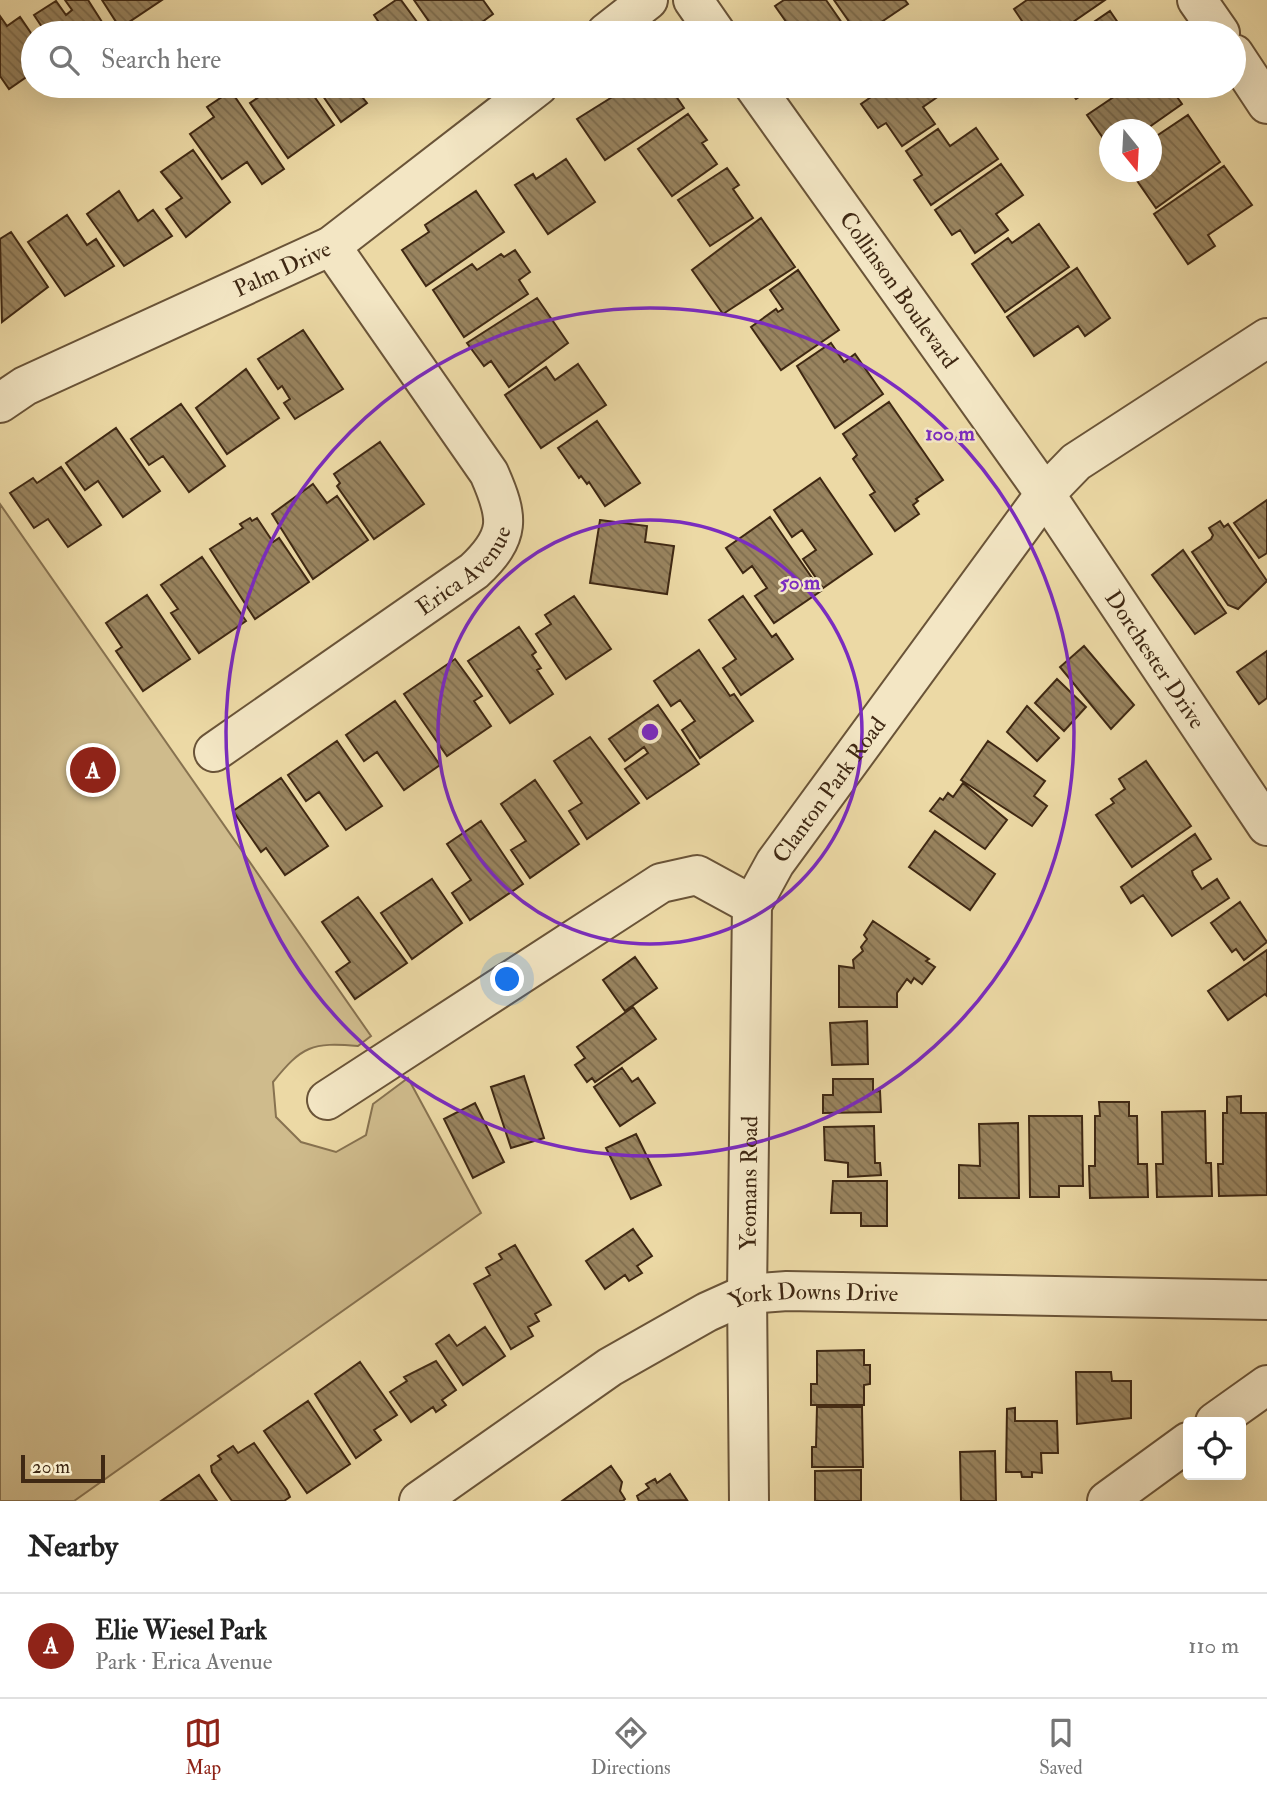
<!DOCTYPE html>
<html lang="en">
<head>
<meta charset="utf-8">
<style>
  body { margin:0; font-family:"IM FELL Double Pica",serif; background:#f2f2f2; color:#222 }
  .controls { position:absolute; right:21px; bottom:21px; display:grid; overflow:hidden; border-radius:7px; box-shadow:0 7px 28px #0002 }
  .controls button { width:63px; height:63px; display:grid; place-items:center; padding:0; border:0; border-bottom:2px solid #e0e0e0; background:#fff; color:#222; font:35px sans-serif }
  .compass { position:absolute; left:1099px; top:119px; width:63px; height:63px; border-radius:50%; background:#fff; box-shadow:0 7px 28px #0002; rotate:162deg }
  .scale { position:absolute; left:21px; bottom:18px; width:84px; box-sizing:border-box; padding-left:7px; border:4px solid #3f2813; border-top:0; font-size:19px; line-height:24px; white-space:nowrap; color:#3f2813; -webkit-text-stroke:5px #f3e6c4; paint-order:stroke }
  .you { position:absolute; left:508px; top:980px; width:24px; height:24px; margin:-18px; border:5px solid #fff; border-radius:50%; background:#1a73e8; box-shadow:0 0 0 10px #1a73e833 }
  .badge { display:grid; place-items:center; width:46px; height:46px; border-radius:50%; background:#8f2418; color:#fff; font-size:23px; font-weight:700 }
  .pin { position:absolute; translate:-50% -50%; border:4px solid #fff; box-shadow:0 2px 7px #0006 }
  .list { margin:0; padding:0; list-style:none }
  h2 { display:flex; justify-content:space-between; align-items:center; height:91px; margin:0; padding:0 28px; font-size:30px }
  h2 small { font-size:23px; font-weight:400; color:#767676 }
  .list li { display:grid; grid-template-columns:46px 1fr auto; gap:21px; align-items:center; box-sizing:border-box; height:105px; padding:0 28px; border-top:2px solid #e0e0e0 }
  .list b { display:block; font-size:26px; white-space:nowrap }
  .list p { margin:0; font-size:23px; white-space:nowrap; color:#767676 }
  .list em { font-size:23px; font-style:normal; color:#767676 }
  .icon { flex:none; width:38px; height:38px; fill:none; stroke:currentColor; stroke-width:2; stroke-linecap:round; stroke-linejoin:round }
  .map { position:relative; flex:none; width:1267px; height:1501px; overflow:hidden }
  .search { position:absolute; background:#fff; box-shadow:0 7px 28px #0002; left:21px; right:21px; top:21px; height:77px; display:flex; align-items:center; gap:18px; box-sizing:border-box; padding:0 24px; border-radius:38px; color:#767676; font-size:26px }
  .sheet { height:196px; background:#fff }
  nav { display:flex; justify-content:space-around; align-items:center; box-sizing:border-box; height:98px; border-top:2px solid #e0e0e0; background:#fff; font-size:19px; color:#767676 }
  nav a { display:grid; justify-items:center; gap:4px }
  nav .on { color:#8f2418 }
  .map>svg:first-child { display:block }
</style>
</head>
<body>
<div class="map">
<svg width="1267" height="1501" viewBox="0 0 1267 1501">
  <defs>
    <pattern id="building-back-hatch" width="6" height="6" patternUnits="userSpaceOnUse" patternTransform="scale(1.75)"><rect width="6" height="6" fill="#99845f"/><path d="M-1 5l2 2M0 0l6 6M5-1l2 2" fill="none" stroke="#7e6c4d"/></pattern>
  </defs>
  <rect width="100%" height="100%" fill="#ecd9a5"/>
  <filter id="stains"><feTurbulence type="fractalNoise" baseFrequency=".00286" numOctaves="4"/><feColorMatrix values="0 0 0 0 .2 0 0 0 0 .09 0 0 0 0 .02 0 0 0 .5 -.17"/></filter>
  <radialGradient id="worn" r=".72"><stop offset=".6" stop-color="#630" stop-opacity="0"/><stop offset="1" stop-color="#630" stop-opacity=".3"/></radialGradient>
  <path fill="#cfbb8c" stroke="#877250" stroke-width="2" d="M0,504l371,532 -13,10c-46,-4 -56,0 -85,36l3,35 25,25 35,10 30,-17 7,-31 35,-26 73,135 -407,288h-74z"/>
  <path fill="url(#building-back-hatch)" stroke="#3f2813" stroke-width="2" d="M65,0h23l21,33h-63l-12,-18 22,-14 10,14 6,-5z
    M102,0h60l-42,28z
    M396,0h5l24,33h-58l13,-9 -6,-9z
    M414,0h69l10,14 -26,19h-30z
    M784,0h42l23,33h-55l-19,-27z
    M834,0h71l3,4 -43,29h-8z
    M1027,0h78l-48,33h-27l-16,-24z
    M1110,11l15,22h-41l-2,-3z
    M0,16l7,10 13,-9 13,19v48l-5,-8 -19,13 -9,-13z
    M275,86l6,8 12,-8h14l27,39 -46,33 -38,-55z
    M316,86h65l-18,12 4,5 -26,19z
    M630,86h39l15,22 -79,52 -28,-41z
    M887,86h60l2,3 -26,18 12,17 -33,22 -16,-23 -8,5 -17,-24z
    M1066,86h30l-20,13z
    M1121,86h41l3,5 5,-4 12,17 -37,26h-35v18l-23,-33 37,-25z
    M231,91l53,78 -22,15 -15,-22 -25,17 -32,-45 24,-17 -7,-10z
    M688,114l19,26 -5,3 15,21 -45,32 -34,-47z
    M1188,115l32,47 -64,46 -25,-36h21v-26l3,-2 -3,-5z
    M976,128l22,31 -67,46 -17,-25 8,-5 -16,-24 32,-22 12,17z
    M193,150l37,52 -44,35 -20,-28 16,-11 -21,-26z
    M566,159l29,43 -47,32 -33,-49 18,-11 3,5z
    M1001,164l22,31 -27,19 12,16 -33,23 -15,-23 -8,5 -17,-25z
    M1224,166l28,39 -44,30 7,11 -27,18 -34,-50z
    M727,168l12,17 -6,4 20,29 -43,28 -32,-46z
    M119,191l19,30 15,-11 19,26 -48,30 -37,-52z
    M476,191l28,41 -78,54 -24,-36 27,-18 -4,-7z
    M67,215l20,30 9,-6 18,27 -49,30 -37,-54z
    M761,218l34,49 -72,47 -31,-44z
    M1039,224l30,43 -64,45 -33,-48 36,-26 4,5z
    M11,232l37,55 -46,35 -2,-83z
    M515,250l15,22 -11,8 9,14 -64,43 -31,-47 39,-26 5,6 24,-16 3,3z
    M1077,268l33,50 -25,18 -7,-10 -44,30 -27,-39z
    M798,270l41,60 -58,40 -30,-43 25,-18 2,3 5,-3 -13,-19z
    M537,298l31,45 -59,44 -18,-26 -7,5 -17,-23z
    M303,330l40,59 -48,30 -11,-16 6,-4 -8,-13 -4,3 -20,-30z
    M831,343l13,19 11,-8 28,40 -48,34 -38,-62z
    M578,364l28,41 -65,43 -36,-53 41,-28 9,13z
    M246,369l33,49 -52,36 -31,-46z
    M889,402l54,78 -27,19 2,2 -5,4 6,9 -24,17 -25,-36 5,-3 -22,-33 4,-4 -14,-21z
    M181,404l44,62 -36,26 -26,-36 -14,9 -18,-26z
    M597,421l43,62 -35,23 -16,-24 -2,2 -6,-8 -2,2 -21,-30z
    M116,428l44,63 -37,26 -25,-36 -13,9 -19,-27z
    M380,442l44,62 -50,35 -37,-53 3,-3 -6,-9z
    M61,467l40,58 -33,22 -20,-28 -14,9 -24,-35 23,-15 4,5z
    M820,478l52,76 -49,34 -20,-29 13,-9 -14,-20 -10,7 -18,-27z
    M313,484l14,19 10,-7 31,44 -55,39 -41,-65z
    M1267,500v53l-8,5 -25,-35z
    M770,517l51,74 -47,32 -19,-27 12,-8 -15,-22 -9,7 -17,-25z
    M250,518l2,3 5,-3 16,24 6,-4 30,44 -54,37 -45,-70 33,-21 -3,-4z
    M600,520l47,6 -2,16 29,4 -7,48 -77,-11z
    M1220,521l4,6 4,-3 39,57 -29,28 -10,-4 -36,-53 19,-13 2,-4 -4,-7z
    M1183,550l43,63 -31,21 -43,-59z
    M202,557l44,64 -47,32 -28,-40 7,-4 -17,-24z
    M147,595l43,64 -47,32 -27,-40 6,-4 -16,-24z
    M574,596l37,53 -45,30 -30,-45 15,-10 -6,-9z
    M743,596l29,41 4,-3 17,25 -52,36 -18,-27 13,-9 -27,-39z
    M519,627l17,25 -4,3 9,13 -4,2 16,24 -43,29 -42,-62z
    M1084,646l50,59 -23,24 -51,-62z
    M699,650l31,46 4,-2 19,27 -53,37 -18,-28 13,-9 -15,-21 -9,6 -17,-25z
    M1267,651v47l-8,6 -22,-32z
    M455,659l27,37 -8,5 17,25 -44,30 -43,-62z
    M1057,679l29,28 -22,24 -29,-28z
    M395,701l45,64 -36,25 -27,-38 -13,9 -18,-26z
    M658,705l41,59 -52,35 -22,-30 23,-16 -4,-6 -19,14 -16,-22z
    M1027,706l32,32 -22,23 -30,-29z
    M590,737l49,66 -52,36 -18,-28 13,-8 -28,-42z
    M337,741l45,65 -36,24 -27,-38 -13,9 -18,-26z
    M988,741l57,40 -11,15 13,10 -15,20 -71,-46z
    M1146,761l45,65 -59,41 -36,-52 18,-12 -3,-4 14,-10 -6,-10z
    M281,778l47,68 -43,29 -19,-27 -5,4 -28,-41z
    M535,780l44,64 -49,34 -19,-28 15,-9 -25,-37z
    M963,783l44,37 -22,29 -55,-38 10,-13 3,2 5,-7 5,4z
    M481,821l42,63 -53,36 -18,-27 19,-13 -24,-36z
    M935,831l60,43 -25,36 -61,-43z
    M1195,834l16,25 -19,12 1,4 9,14 15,-10 12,19 -57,38 -29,-41 -12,8 -10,-16z
    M432,879l30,44 -50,36 -31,-46z
    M358,897l49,66 -52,36 -19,-27 14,-10 -28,-40z
    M1240,902l27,40 -23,18 -8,-11 -4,3 -21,-29z
    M873,921l56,38 -3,2 9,6 -13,17 -8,-6 -3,5 -4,-4 -10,14v14h-58v-41l15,2 -1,-8 10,-9 -2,-4 6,-8 -3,-4z
    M1267,950v46l-2,-2 -37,26 -20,-29z
    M635,957l22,31 -32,23 -22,-31z
    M633,1007l23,32 -61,43 -3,-4 -5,4 -12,-17 10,-7 -8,-11z
    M867,1021l1,43 -36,1 -2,-42z
    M622,1068l10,14 6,-4 17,25 -35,23 -26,-39z
    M524,1076l20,62 -33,10 -20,-61z
    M833,1079h40v13l7,-1 1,21 -58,1v-18h10z
    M1241,1096v17h25l1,82 -48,1 -1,-32h5v-51h4v-16z
    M1099,1102h30v14h8l1,48h9l1,33 -58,1 -1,-32h6v-50h5z
    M475,1103l29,59 -31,16 -29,-59z
    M1205,1111l1,52h5l1,33 -55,1 -1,-33h7l-1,-52z
    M1029,1116h53l1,70h-24v11h-29z
    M1018,1123l1,75h-60v-33l21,1 -1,-42z
    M874,1126l1,37h5l1,12 -33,2v-14l-23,-3 -1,-33z
    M636,1134l25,51 -30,14 -25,-51z
    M833,1181h54v45h-26v-13h-30z
    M633,1229l19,27 -15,10 5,7 -13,8 -4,-6 -20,14 -19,-28z
    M515,1245l36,60 -16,9 4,7 -11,6 5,9 -22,13 -37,-65 16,-9 -4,-7 16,-9 -3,-5z
    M485,1327l20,29 -42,29 -27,-41 13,-9 8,11z
    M864,1350v15h6v19l-6,1v20h-53v-21h6v-33z
    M436,1361l20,29 -14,10 4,5 -10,7 -3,-5 -22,15 -21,-30 17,-11 -3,-4z
    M360,1362l37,53 -23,15 7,10 -25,18 -41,-64z
    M1076,1372h35l1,9h19v37l-54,6z
    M308,1401l42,63 -43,29 -43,-62z
    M817,1407h45l1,60h-51v-20h4z
    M1015,1408v13h42l1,32h-17l1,20 -10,-1v5h-10l-1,-5h-15l1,-63z
    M254,1443l33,47 3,7 -6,4h-52l-20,-29 -1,-6 10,-7 -3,-3 15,-10 5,7z
    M995,1451l1,50h-35l-1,-49z
    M611,1466l11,16 -2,9 5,8 -2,2h-61z
    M861,1470v31h-46v-30z
    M670,1474l17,26 -48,1 -2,-5 12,-8 -3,-4 9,-5 2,4z
    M199,1475l18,26h-56z"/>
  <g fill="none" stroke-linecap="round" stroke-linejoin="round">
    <defs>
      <g id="minor">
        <path d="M693,0l23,33"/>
        <path d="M1197,0l23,33"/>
        <path d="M606,33l42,-33"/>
        <path d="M1234,54l33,50"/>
        <path id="s1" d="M754,86l291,408 222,332"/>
        <path id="s2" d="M0,403l25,-17 306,-140 207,-160"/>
        <path id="s3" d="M214,752l260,-181c37,-35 35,-53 15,-98l-158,-227"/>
        <path d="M327,1100l334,-217 36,-8 55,30"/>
        <path d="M1215,1422l52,-37"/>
        <path id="s4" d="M419,1501l191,-134 97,-55 40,-18 40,-3 480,9"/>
        <path id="s5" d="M749,1501l-2,-207 5,-389 23,-42 270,-369 31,-32 191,-124"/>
        <path d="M1107,1501l81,-59"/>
      </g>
    </defs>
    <use href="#minor" stroke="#6a5438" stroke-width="42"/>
    <use href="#minor" stroke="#f3e6c4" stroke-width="38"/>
  </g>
  <g fill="none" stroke="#7b2cbf" stroke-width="3.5">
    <circle cx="650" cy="732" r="212"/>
    <circle cx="650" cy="732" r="424"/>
  </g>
  <g text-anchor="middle" stroke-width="5" stroke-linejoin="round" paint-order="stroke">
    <g font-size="23" fill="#3f2813" stroke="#f3e6c4">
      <text dy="8" stroke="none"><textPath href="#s2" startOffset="313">Palm Drive</textPath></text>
      <text dy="8" stroke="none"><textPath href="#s1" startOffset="250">Collinson Boulevard</textPath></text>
      <text dy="8" stroke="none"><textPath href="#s3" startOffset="310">Erica Avenue</textPath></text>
      <text dy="8" stroke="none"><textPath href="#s1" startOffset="700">Dorchester Drive</textPath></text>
      <text dy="8" stroke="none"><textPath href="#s5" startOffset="735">Clanton Park Road</textPath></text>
      <text dy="8" stroke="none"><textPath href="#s5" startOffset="318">Yeomans Road</textPath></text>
      <text dy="8" stroke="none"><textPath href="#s4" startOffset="455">York Downs Drive</textPath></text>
    </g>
  </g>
  <circle cx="650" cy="732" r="10" fill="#7b2cbf" stroke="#f3e6c4" stroke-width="3.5"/>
  <g font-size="21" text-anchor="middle" font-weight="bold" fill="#7b2cbf" stroke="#f3e6c4" stroke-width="5" stroke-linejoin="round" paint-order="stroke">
    <text x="950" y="440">100 m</text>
    <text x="800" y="589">50 m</text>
  </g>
  <rect width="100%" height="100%" filter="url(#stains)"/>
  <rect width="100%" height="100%" fill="url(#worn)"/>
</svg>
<div class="controls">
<button><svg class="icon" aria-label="locate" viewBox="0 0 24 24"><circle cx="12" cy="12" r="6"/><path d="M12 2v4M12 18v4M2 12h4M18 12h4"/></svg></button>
</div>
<svg class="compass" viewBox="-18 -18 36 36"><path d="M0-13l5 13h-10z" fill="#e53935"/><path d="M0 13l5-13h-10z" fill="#767676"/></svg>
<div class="scale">20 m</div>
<div class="you"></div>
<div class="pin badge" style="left:93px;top:770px">A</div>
<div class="search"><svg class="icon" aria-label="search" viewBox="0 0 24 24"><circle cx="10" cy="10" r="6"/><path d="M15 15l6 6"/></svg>Search here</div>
</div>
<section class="sheet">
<h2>Nearby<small></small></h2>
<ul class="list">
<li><span class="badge">A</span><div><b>Elie Wiesel Park</b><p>Park · Erica Avenue</p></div><em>110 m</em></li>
</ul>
</section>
<nav>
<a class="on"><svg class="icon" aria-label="map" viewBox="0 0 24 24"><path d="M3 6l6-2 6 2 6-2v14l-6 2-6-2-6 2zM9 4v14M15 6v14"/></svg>Map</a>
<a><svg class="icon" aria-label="directions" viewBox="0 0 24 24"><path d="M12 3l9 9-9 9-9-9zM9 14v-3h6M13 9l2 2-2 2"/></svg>Directions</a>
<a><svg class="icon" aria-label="saved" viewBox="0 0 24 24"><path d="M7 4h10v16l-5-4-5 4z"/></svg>Saved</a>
</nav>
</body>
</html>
